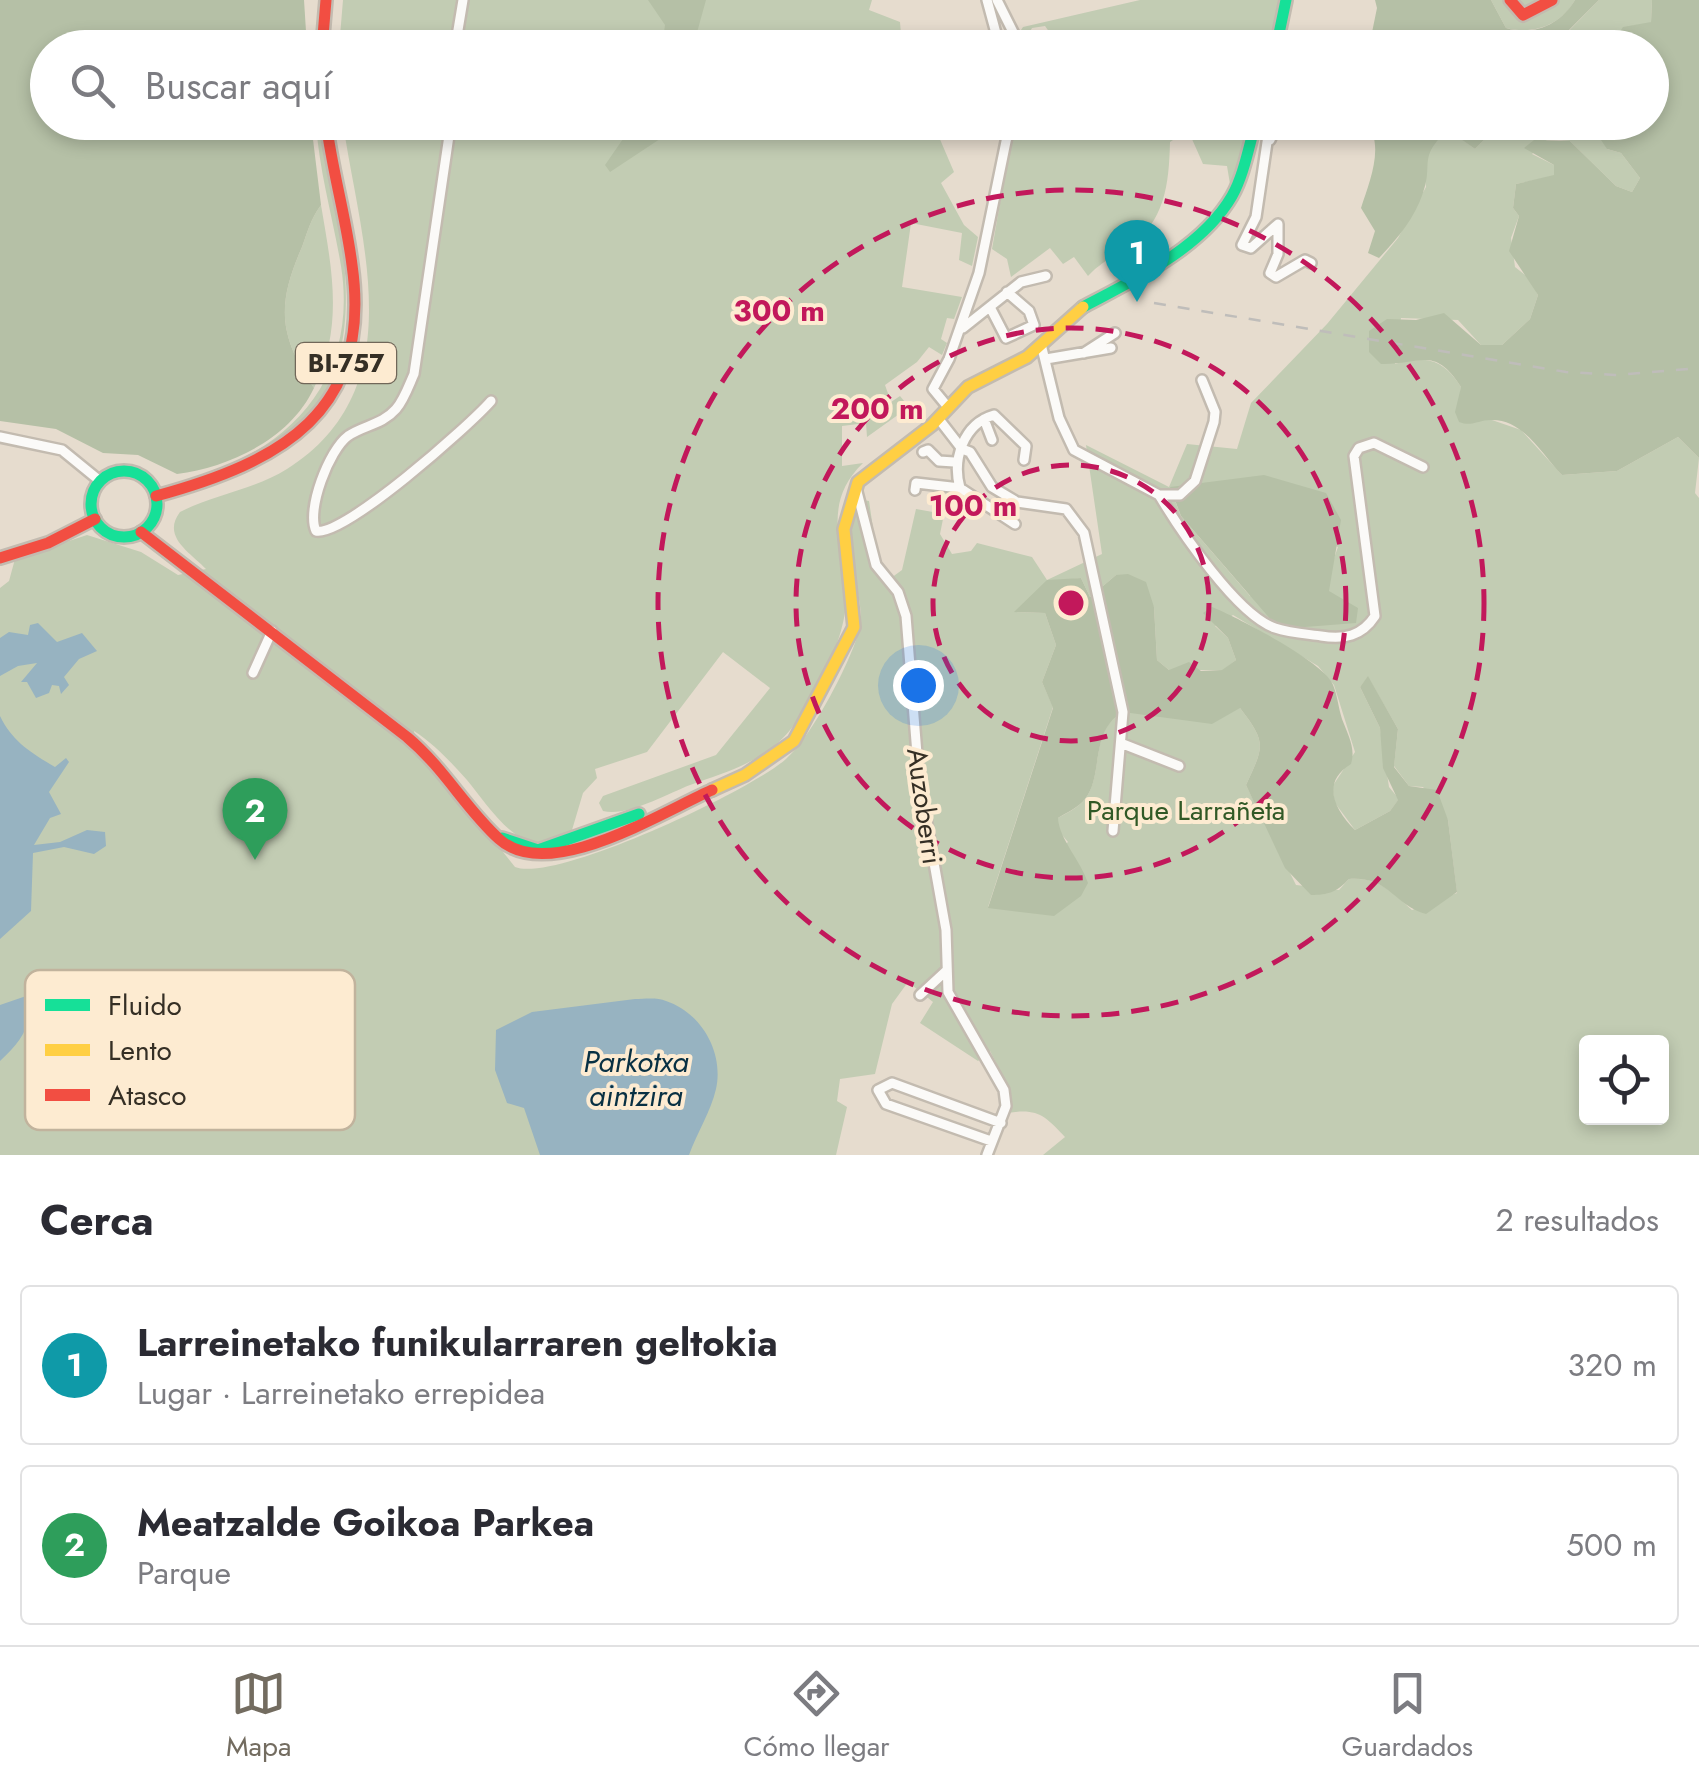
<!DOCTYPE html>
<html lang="es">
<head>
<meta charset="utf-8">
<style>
  body { margin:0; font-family:Jost,sans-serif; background:#f2f2f3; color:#2b2b33 }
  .controls { position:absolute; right:30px; bottom:30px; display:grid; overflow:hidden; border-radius:10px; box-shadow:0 5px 15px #0003 }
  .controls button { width:90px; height:90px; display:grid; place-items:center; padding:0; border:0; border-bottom:2px solid #e1e1e2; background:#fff; color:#2b2b33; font:50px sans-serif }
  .you { position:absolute; left:918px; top:685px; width:35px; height:35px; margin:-25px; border:8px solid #fff; border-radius:50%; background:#1a73e8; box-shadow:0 0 0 15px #1a73e833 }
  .badge { display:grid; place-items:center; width:65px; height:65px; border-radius:50%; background:#736c60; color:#fff; font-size:32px; font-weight:700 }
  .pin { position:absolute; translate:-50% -82px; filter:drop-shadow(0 2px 5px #0008) }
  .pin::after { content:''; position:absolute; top:52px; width:35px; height:30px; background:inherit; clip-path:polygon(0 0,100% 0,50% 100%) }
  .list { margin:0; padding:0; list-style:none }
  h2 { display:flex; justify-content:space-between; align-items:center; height:130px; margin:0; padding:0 40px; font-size:42px }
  h2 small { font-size:32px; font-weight:400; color:#7c7c81 }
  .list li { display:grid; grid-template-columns:65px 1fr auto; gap:30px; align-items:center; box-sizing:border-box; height:160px; margin:0 20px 20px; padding:0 20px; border:2px solid #e1e1e2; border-radius:10px }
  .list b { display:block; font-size:38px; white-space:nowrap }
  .list p { margin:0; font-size:32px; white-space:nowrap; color:#7c7c81 }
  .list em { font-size:32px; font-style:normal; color:#7c7c81 }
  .icon { flex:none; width:55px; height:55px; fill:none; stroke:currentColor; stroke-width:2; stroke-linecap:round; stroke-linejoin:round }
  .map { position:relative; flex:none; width:1699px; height:1155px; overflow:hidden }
  .search { position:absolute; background:#fff; box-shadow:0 5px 15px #0003; left:30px; right:30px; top:30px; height:110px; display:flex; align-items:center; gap:25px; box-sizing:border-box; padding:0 35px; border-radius:55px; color:#7c7c81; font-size:38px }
  .sheet { height:490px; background:#fff }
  nav { display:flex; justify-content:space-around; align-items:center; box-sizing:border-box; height:140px; border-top:2px solid #e1e1e2; background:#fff; font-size:28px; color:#7c7c81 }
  nav a { display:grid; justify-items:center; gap:5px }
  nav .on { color:#736c60 }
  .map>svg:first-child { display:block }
</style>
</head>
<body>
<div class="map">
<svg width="1699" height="1155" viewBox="0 0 1699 1155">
  <rect width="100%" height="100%" fill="#e6dcce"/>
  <path fill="#c2ccb3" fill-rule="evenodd" d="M343,0h529l-3,10 31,12 2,25 -563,1z
    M1140,0h143l-11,47h-245l9,-13 6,-1 8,13 5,-6 -10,-14 -13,2 -8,15 -5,-10 4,-6z
    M1491,0h84c-14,25 -41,35 -69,28z
    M1599,0h53l-1,22 -41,25 -58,1z
    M316,123h5c18,112 66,254 -53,329 -16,11 -38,16 -56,23l-1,-4c92,-31 146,-105 130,-205 -8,-48 -22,-95 -25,-143z
    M343,123h590l21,49 -13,11 23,42 14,12 -6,29 -13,-6 3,-27 -51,-10 -9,64 60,10 -8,22 -7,-1 -6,21 6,4 -5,12 -13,-8 -12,15 -32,23 6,17 9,-6 9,11 -42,30 -1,-14 -24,3v40l21,-3c-41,40 -21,79 -17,129 4,42 -39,130 -73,155 -24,19 -55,28 -83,38 -23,9 -63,32 -87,26l-4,-8 4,-7 113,-41 54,-67 -47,-36 -76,100 -52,17 2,9 -14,15 -11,37c-45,41 -80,-20 -105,-50 -16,-18 -33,-36 -53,-49l3,22 32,31 66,83c41,16 236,-77 271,-108 26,-23 62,-92 72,-125 8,-26 -4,-50 -8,-75 -3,-21 1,-40 6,-60l13,2 8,54 14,23 11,-8 14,-61 28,5 -4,20 12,20 19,-3 6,-8 55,14 15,23 55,-26 -16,-109 83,42 18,-43 50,5 14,-46 76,-79 71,-86 28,-51 -2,-20 7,-21 17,-17 27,20 12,-12 1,-14h112l5,7 2,19 14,4 19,25 -8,14 -16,-6 -46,-45 -22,-2 -16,15 22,11v11l-38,8 -3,24 6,8 -8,22 4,29 14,11 9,17 -8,24 -28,26h-21l-23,-25 -57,-2 -6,46c31,-10 49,-4 66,23l-1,10 32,23 29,10 41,45 55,-4 61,-34 21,21 -4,35 4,5v657h-656l22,-18c-20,-21 -27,-29 -57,-24l-1,-29 -17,-33 -12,10 -58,-38 13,-21 -25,-20 -16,22 -17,70 -35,5 -3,22 10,6 -11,48h-836v-567l9,-7 6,-22 72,-24 54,17 37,23 28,-6c-15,-16 -45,-32 -26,-57 35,-18 73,-22 107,-43 127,-80 73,-228 56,-346zM1170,488l168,59 -9,25v20l10,7 -89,-3 -69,-80zM1116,575l38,32 3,53 12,10h54l13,-10 -8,-22 -13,-12 18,-11 85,51 16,19 21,67 -23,35 3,16 20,27 35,-19 9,-12 -10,-12 -9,-59 -20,-41 8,-10 30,52 -4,37 15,20 14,1 25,33 9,73 -45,17c-21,-19 -34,-33 -63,-31l-10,11 -43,-5 -50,-100c18,-39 21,-42 -6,-77l-117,4c-34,18 -19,63 -38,87 -6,8 -18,14 -27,19v12l10,12 -80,65 65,-200 -11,-25 14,-37 -11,-32 -29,-1 49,-32 16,-2 9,19zM1586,1042h76v76h-76z
    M1014,123h238l-22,61 -3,-18 -24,-2 -15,-34 -18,12c-1,42 -5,81 -43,106 -15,10 -26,14 -39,28l-14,-19 -11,7 -13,-16 -39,29 -4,-18 -15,-10z
    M321,205c11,65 23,121 -7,183 -36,-53 -37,-84 -12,-141 6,-16 8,-27 19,-42z"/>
  <path fill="#b5c0a6" d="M0,0h304l3,47 -259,1v74l263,1 10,82c-11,15 -13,26 -19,42 -25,57 -24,88 12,141 -24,51 -84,79 -137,86l-39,-19 -35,-2 -47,-24 -56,-8z
    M648,0h58l-13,47h-31l3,-22z
    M1375,0h116l15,28c28,8 54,-3 69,-28h24l-47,47h-183l8,-39z
    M1652,0h47v458l-21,-21 -61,34 -55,4c-20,-20 -38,-56 -71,-55 -13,0 -19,7 -32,2l-4,-10 6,-25c-27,-42 -40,-22 -80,-23l-12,-12v-21l18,-12 29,1 28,-7 37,32h21l28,-26 8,-24 -29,-44 10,-35 -6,-8 3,-24 38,-9v-10l-30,-17 10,-8 36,1 46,45 16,6 8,-14 -19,-25 -14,-4 -6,-9 4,-10 -5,-7 52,-1v-74l-42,-1 13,-20 28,-5z
    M643,122l30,1 -7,12 -56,37 -5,-7 20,-29z
    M1367,123h121l-1,14 -12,12 -27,-19c-31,28 -14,33 -25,63 -9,26 -25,45 -44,65l-11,-5 7,-22 -14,-23c8,-25 24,-62 6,-85z
    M1264,475l62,18 15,27 -12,71 29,17 -2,15 -77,6 -98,-113 -11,-29z
    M1128,574l18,8 8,25 3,53 12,10 20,-8 12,9 21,-1 14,-10 -8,-22 -25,-25 9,-6c27,11 105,52 119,74 6,10 7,26 11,38 6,16 14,29 9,45 -30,18 -17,45 4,66l35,-19 8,-11 -15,-32 -3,-40 -20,-41 8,-11 30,53 -4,38 15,19 28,4 11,30 9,72 -31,22c-33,-9 -36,-38 -77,-35 -12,13 -21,16 -38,16l-26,-27 -39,-83c18,-39 21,-42 -6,-77l-28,16 -89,-12c-34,19 -19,64 -38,87 -6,8 -19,14 -27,19 1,21 23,43 30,65l-7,13 -27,20 -66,-8 65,-200 -11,-26 14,-37 -11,-32 -31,-1 33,-32 34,-2 9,19 26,-22z"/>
  <path fill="#97b3c1" d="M38,623l19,19 25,-9 15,18 -18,8 -15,18 5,8 -8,9 -2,-8 -7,-1 -3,8 -13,5 -9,-16h-6l16,-19 -19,3 -18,10v-38l9,-6 19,3 2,-10z
    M0,716c12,25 31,37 55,51l11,-9 3,4 -20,30 12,22 -11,4 -16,27 26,-3 27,-12 18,2 1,14 -12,8 -30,-7 -31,6 -2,58 -31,28z
    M32,994c0,31 -10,47 -32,67v-56z
    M635,999c9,0 22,-2 31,2 36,12 58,52 50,88 -5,22 -19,44 -27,66h-149l-16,-47 -17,-5 -12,-33 1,-40 36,-18z"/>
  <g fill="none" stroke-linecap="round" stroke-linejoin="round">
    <defs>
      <path id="street" d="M987,0l13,48
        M997,0l24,48
        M455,48l8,-48
        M1319,48l2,-3
        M451,122l-37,252c-5,11 -10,26 -18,35 -14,16 -32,16 -48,27 -19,14 -42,74 -32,95 28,6 153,-105 175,-130
        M1270,122l-14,95 -14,28 9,3 27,-24v30l-8,19 6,4 29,-17 6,3
        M1270,140l8,-18
        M991,309l15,29 28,-13 -5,-14 -22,-19
        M963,328l58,-46 25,-6
        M1041,344l18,74 15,32 85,45h21l15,-14 19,-59 1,-10 -13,-32
        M1084,353l31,-20
        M1046,359l65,-11
        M947,406l-14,-17 16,-30 30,-86 31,-151
        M938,418l24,31 8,3 22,35 25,15 49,7 18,24 39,179 -10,119
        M984,419l8,21
        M0,437l62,13 38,31
        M923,452l5,-2 11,11 15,1
        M856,488l20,77 22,27 8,24 13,163 27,151 2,62 56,98 2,16 -19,49
        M915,490l1,-7 44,5
        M1159,495c21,35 78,120 116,133 15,5 32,6 46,8 23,4 41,0 54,-20l-21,-160 5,-8 15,-5 49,24
        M1015,524l-55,-36c-8,-28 3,-64 34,-73l32,31 -2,14
        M253,673l19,-42
        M1123,744l56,22
        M920,995l26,-24
        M991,1141l-105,-37 -8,-14 14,-7 109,40"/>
      <path id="fast" d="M1276,48l10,-48
        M1083,307c51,-27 119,-59 149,-111 12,-21 17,-51 24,-74
        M91 504a33 33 0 1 1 66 0a33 33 0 1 1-66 0Z
        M502,838l36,12 101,-36"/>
      <path id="slow" d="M712,790l33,-15 49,-34 60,-114 -10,-98 14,-47 74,-57 36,-38 59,-30 56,-50"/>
      <path id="jam" d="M1510,0l13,15 29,-15
        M322,48l4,-48
        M156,496c125,-34 217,-84 196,-231 -6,-48 -20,-95 -26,-143
        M141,532l266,205c38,32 58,71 92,102 49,45 161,-26 213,-49
        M0,558l48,-15 47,-24"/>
    </defs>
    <use href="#street" stroke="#c3bbb0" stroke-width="14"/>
    <use href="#fast" stroke="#c3bbb0" stroke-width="16"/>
    <use href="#slow" stroke="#c3bbb0" stroke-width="16"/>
    <use href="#jam" stroke="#c3bbb0" stroke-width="16"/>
    <use href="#street" stroke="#fbfaf8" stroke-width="9"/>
    <use href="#fast" stroke="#16e098" stroke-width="11"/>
    <use href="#slow" stroke="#ffcf43" stroke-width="11"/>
    <use href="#jam" stroke="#f24e42" stroke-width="11"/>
    <path stroke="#bfbdba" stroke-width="2.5" stroke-dasharray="12 12" stroke-linecap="butt" d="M1154,303l412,69 49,3 84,-7"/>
  </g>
  <g fill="none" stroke="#c2185b" stroke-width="5" stroke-dasharray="18 12">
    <circle cx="1071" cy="603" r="138"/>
    <circle cx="1071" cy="603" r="275"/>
    <circle cx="1071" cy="603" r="413"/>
  </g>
  <g text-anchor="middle" stroke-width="8" stroke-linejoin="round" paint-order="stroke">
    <rect fill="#fdebd1" stroke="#716759" stroke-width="2.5" x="296" y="343" width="100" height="40" rx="8"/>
    <g font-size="25" font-weight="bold" fill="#352f25">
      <text x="346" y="372">BI-757</text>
    </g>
    <g font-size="28" fill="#352f25" stroke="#fdebd1">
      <text transform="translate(925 806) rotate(82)" y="10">Auzoberri</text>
    </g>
    <g font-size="28" fill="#315926" stroke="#fdebd1">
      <text x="1186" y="820">Parque Larrañeta</text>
    </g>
    <g font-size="30" font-style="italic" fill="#083043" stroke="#fdebd1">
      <text x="636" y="1072">Parkotxa<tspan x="636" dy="34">aintzira</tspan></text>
    </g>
  </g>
  <rect x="25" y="970" width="330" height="160" rx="15" fill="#fdebd1" stroke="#c1b39d" stroke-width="2.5"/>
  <rect x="45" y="999" width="45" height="12" fill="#16e098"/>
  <rect x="45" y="1044" width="45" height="12" fill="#ffcf43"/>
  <rect x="45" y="1089" width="45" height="12" fill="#f24e42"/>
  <g font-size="28" fill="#352f25">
    <text x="108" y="1015">Fluido</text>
    <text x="108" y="1060">Lento</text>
    <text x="108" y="1105">Atasco</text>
  </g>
  <circle cx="1071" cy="603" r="15" fill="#c2185b" stroke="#fdebd1" stroke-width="5"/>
  <g font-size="30" text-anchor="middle" font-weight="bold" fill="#c2185b" stroke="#fdebd1" stroke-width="8" stroke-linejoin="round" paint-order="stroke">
    <text x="779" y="321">300 m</text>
    <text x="877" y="419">200 m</text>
    <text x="973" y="516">100 m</text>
  </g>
</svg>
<div class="controls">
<button><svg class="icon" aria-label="locate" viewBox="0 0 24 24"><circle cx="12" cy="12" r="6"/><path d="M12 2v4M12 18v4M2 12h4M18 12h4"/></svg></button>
</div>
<div class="you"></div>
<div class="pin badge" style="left:1137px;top:302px;background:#0f9aa8">1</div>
<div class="pin badge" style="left:255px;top:860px;background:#2e9e5b">2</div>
<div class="search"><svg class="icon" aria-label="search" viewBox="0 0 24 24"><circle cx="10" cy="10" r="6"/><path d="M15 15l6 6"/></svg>Buscar aquí</div>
</div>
<section class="sheet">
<h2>Cerca<small>2 resultados</small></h2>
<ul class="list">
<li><span class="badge" style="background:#0f9aa8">1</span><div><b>Larreinetako funikularraren geltokia</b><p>Lugar · Larreinetako errepidea</p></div><em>320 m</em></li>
<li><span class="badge" style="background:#2e9e5b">2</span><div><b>Meatzalde Goikoa Parkea</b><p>Parque</p></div><em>500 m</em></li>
</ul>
</section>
<nav>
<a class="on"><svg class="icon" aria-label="map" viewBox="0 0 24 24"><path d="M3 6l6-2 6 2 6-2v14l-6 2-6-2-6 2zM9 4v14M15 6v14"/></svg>Mapa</a>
<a><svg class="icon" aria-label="directions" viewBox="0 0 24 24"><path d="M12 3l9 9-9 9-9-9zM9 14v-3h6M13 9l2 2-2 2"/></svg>Cómo llegar</a>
<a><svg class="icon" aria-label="saved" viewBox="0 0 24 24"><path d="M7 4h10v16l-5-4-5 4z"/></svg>Guardados</a>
</nav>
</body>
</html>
